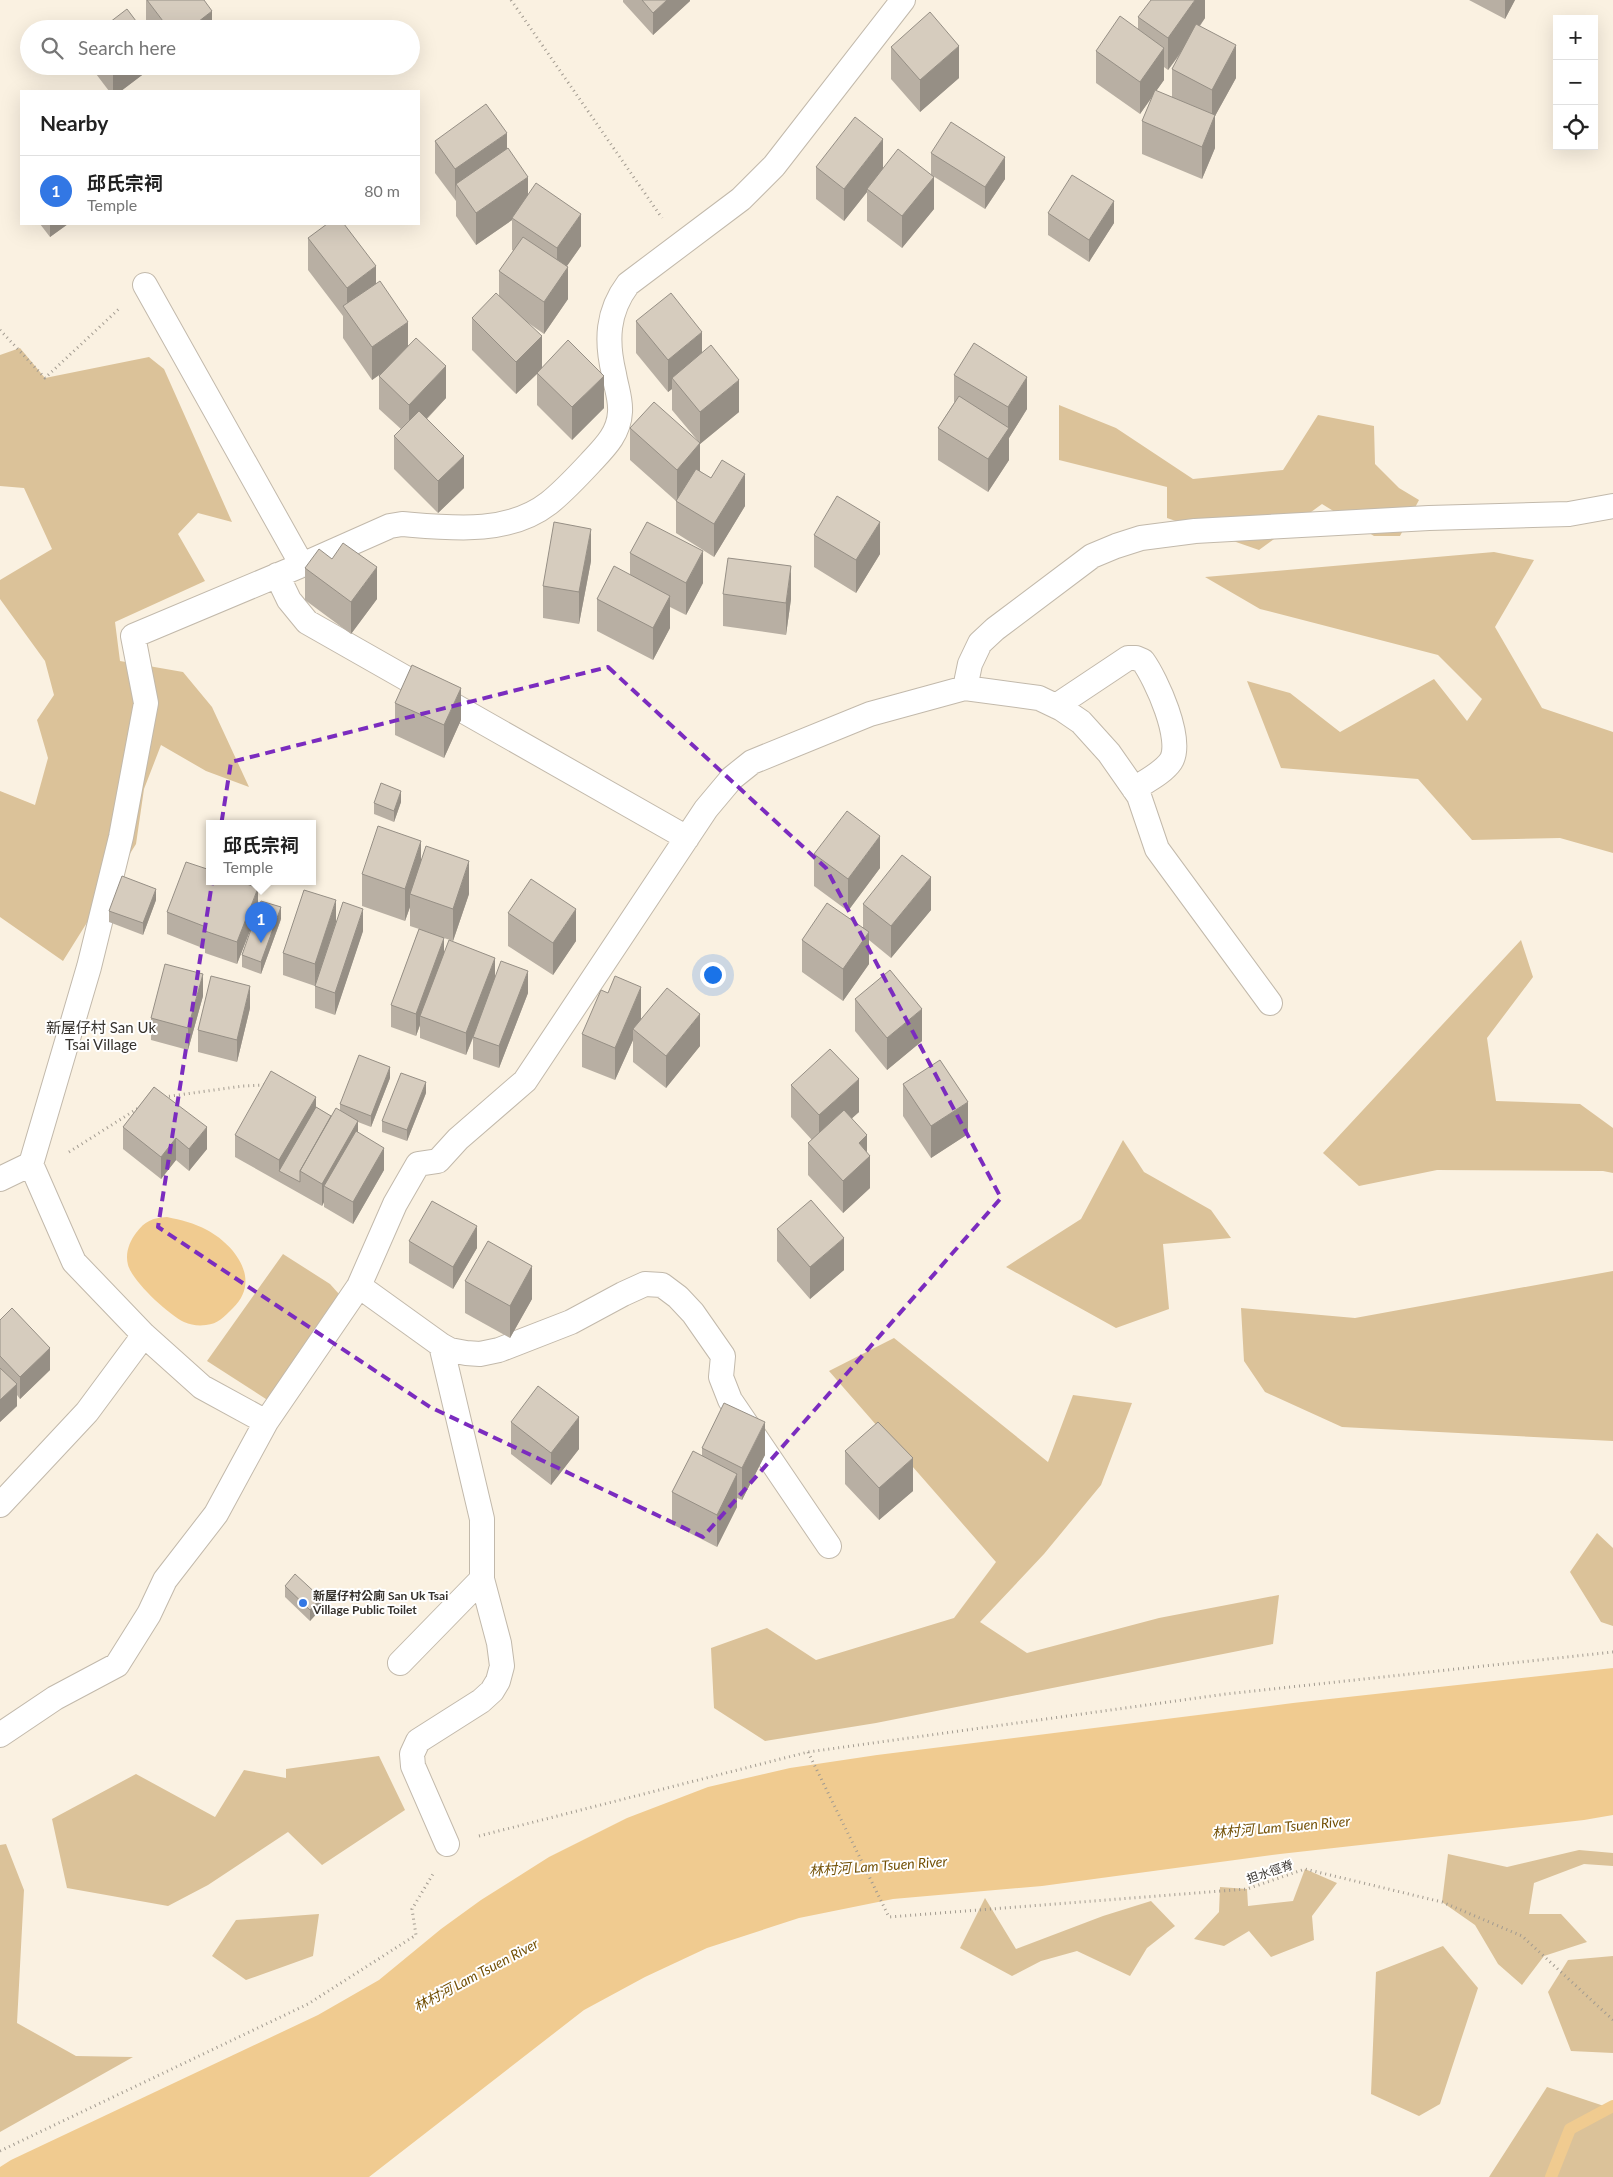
<!DOCTYPE html>
<html lang="en">
<head>
<meta charset="utf-8">
<style>
  body { margin:0; font-family:Lato,"Noto Sans TC",sans-serif; background:#f2f2f2; color:#222 }
  .controls { position:absolute; right:15px; top:15px; display:grid; overflow:hidden; border-radius:0px; box-shadow:0 5px 20px #0002 }
  .controls button { width:45px; height:45px; display:grid; place-items:center; padding:0; border:0; border-bottom:1px solid #e0e0e0; background:#fff; color:#222; font:25px sans-serif }
  .you { position:absolute; left:712px; top:974px; width:18px; height:18px; margin:-12px; border:4px solid #fff; border-radius:50%; background:#1a73e8; box-shadow:0 0 0 8px #1a73e833 }
  .badge { display:grid; place-items:center; width:32px; height:32px; border-radius:50%; background:#3277e4; color:#fff; font-size:16px; font-weight:700 }
  .pin { position:absolute; translate:-50% -41px; filter:drop-shadow(0 1px 2px #0008) }
  .pin::after { content:''; position:absolute; top:26px; width:18px; height:15px; background:inherit; clip-path:polygon(0 0,100% 0,50% 100%) }
  .popup { position:absolute; left:206px; top:820px; width:110px; height:65px; box-sizing:border-box; display:grid; place-content:center; border-radius:0px; background:#fff; filter:drop-shadow(0 1px 4px #0005); font-size:16px; white-space:nowrap; color:#767676 }
  .popup b { font-size:19px; color:#222 }
  .popup::after { content:''; position:absolute; left:50%; top:100%; margin-left:-10px; border:10px solid transparent; border-top-color:#fff }
  .list { margin:0; padding:0; list-style:none }
  h2 { display:flex; justify-content:space-between; align-items:center; height:65px; margin:0; padding:0 20px; font-size:21px }
  h2 small { font-size:16px; font-weight:400; color:#767676 }
  .list li { display:grid; grid-template-columns:32px 1fr auto; gap:15px; align-items:center; box-sizing:border-box; height:70px; padding:0 20px; border-top:1px solid #e0e0e0 }
  .list b { display:block; font-size:19px; white-space:nowrap }
  .list p { margin:0; font-size:16px; white-space:nowrap; color:#767676 }
  .list em { font-size:16px; font-style:normal; color:#767676 }
  .icon { flex:none; width:28px; height:28px; fill:none; stroke:currentColor; stroke-width:2; stroke-linecap:round; stroke-linejoin:round }
  .map { position:relative; flex:none; width:1613px; height:2177px; overflow:hidden }
  .search { position:absolute; background:#fff; box-shadow:0 5px 20px #0002; left:20px; top:20px; width:400px; height:55px; display:flex; align-items:center; gap:12px; box-sizing:border-box; padding:0 18px; border-radius:28px; color:#767676; font-size:19px }
  .panel { position:absolute; background:#fff; box-shadow:0 5px 20px #0002; left:20px; top:90px; width:400px; height:135px; border-radius:0px }
  .map>svg:first-child { display:block }
</style>
</head>
<body>
<div class="map">
<svg width="1613" height="2177" viewBox="0 0 1613 2177">
  <rect width="100%" height="100%" fill="#faf1e1"/>
  <path fill="#dbc299" d="M20,348l25,30 104,-21 15,12 68,153 -34,-9 -20,21 27,47 -90,41 5,39 63,11 29,35 37,80 -43,-16 -45,-26 -17,44 -8,55 -73,117 -63,-44v-126l35,14 13,-47 -11,-38 17,-25 -9,-34 -45,-62v-19l52,-31 -28,-61 -24,-2v-131z
    M1059,405l57,23 77,51 90,-9 35,-55 56,11 1,38 24,24 20,12 -19,36h-26l-52,-32 -63,46 -92,-32v-31l-108,-27z
    M1494,552l40,8 -39,67 47,81 71,24v121l-53,-15 -88,2 -54,-61 -137,-11 -34,-87 43,12 50,39 94,-53 33,42 15,-22 -44,-44 -178,-46 -55,-32z
    M1521,940l12,37 -46,61 9,63 84,3 33,24v45l-10,-2 -166,-1 -78,16 -36,-33z
    M1123,1140l21,32 67,38 20,28 -68,6 6,65 -53,19 -110,-61 75,-48z
    M283,1254l47,30 9,10 -70,107 -62,-40z
    M1613,1271v170l-271,-14 -77,-35 -21,-31 -3,-53 114,10z
    M894,1338l154,124 25,-67 59,8 -31,82 -57,69 -64,68 47,31 132,-35 120,-23 -6,49 -397,79 -111,18 -51,-33 -3,-60 56,-20 49,32 138,-42 42,-56 -167,-191z
    M1597,1533l16,15v78l-12,-4 -31,-50z
    M379,1756l26,54 -83,55 -34,-33 -80,53 -40,21 -101,-18 -15,-69 84,-45 79,43 29,-47 42,8v-9z
    M6,1844l18,46 -7,133 59,33 57,1 -133,75v-287z
    M1579,1850l34,3v13l-29,-2 -50,19 -5,31h32l26,28 -43,14 -22,29 -24,-21 -23,-39 -33,-23 6,-48 59,13z
    M1305,1869l32,14 -25,33 2,24 -43,17 -22,-26 -25,15 -30,-7 25,-27 1,-25 27,2 1,17 45,-5z
    M985,1898l31,51 87,-33 48,-15 24,25 -28,22 -17,28 -53,-25 -36,10 -29,15 -52,-28z
    M319,1914l-6,42 -67,24 -34,-24 24,-36z
    M1443,1946l35,42 -38,116 -21,12 -48,-22 5,-122z
    M1613,1956v97l-42,-2 -23,-59 20,-32z
    M1547,2087l66,22v68h-124z"/>
  <path fill="#f0cb90" d="M167,1217c14,3 27,6 40,13 28,15 55,50 26,78 -9,9 -15,16 -27,17 -8,1 -15,0 -22,-3 -16,-8 -51,-40 -56,-57 -3,-11 1,-23 8,-32 9,-12 16,-15 31,-16z
    M1613,1668v147l-29,5 -304,34 -238,32 -149,13 -94,19 -92,30 -62,29 -61,33 -215,167h-369v-10l11,-7 307,-145 61,-35 62,-51 40,-29 68,-43 78,-39 81,-31 82,-19 87,-13 416,-52z"/>
  <g fill="none" stroke-linecap="round" stroke-linejoin="round">
    <path stroke="#f0cb90" stroke-width="12" d="M1551,2177l19,-48 43,-23"/>
    <defs>
      <path id="lane" d="M145,285l157,280
        M277,575l12,25 18,22 380,216
        M965,688l5,-24 10,-21 15,-14 97,-73 24,-10 25,-8 54,-7 234,-13 140,-4 44,-8
        M1056,706l72,-48h8l7,3c13,18 41,79 28,100 -8,12 -25,20 -37,28
        M31,1164l43,98 70,73 58,52 64,35
        M0,1179l31,-15 58,-197 32,-130 25,-134 -13,-67 169,-71 88,-39 12,-2c49,4 106,11 147,-21 15,-12 28,-26 41,-40 14,-15 29,-29 30,-51 1,-13 -4,-25 -6,-38 -8,-33 -7,-62 14,-90l113,-85 33,-33 129,-166
        M359,1286l82,59 9,5 16,3 14,1 19,-4 72,-28 52,-28 22,-10 17,1 16,12 15,16 30,43 -2,21 9,23 99,146
        M441,1345l41,174v60l17,64 3,23 -4,15 -6,10 -11,10 -63,40 -6,13 1,12 34,78
        M0,1505l87,-93 57,-77
        M400,1663l82,-84
        M0,1735l55,-37 62,-33 32,-51 16,-34 51,-66 50,-92 93,-136 36,-82 23,-40 20,-3 20,-22 67,-58 181,-272 26,-31 20,-16 118,-48 95,-26 74,10 23,11 19,13 28,31 30,43 18,53 113,154"/>
    </defs>
    <use href="#lane" stroke="#c2b9ab" stroke-width="26"/>
    <path stroke="#a29b90" stroke-width="3" stroke-dasharray="1 4" stroke-linecap="butt" d="M511,0l151,218
      M0,330l45,48 76,-71
      M164,1097l79,-11 24,-1
      M69,1152l71,-45
      M808,1752l81,165 358,-28 58,-20 137,33 80,34 91,84
      M479,1836l329,-84 418,-58 387,-42
      M0,2151l308,-147 108,-69 -4,-26 21,-35"/>
    <use href="#lane" stroke="#fff" stroke-width="24"/>
  </g>
  <path fill="#b8afa3" fill-rule="evenodd" d="M146,0h58l8,29h-60l-6,-8z
    M623,0h67v1l-37,34 -30,-33z
    M1205,0v18l-5,8 36,52 -21,38v32l-13,31 -60,-25v-33l10,-24 -12,17 -44,-31v-32l42,-21v-13zM1181,53l-9,16v28l-16,-6 8,-11v-13l4,3z
    M1469,0h46l-10,19z
    M891,47l68,31 -39,34 -29,-33z
    M90,66h64l-33,25h-12z
    M435,141l72,7 21,46 53,52 -14,20 1,33 -24,35 -17,-12 15,46 62,40 -32,32 -35,-35v-31l-21,20 -44,-44v-32l27,-22v-25l15,-20 -2,-1v-30l-36,25 -20,-29v-15l-21,-28z
    M931,153l74,26 -20,30 -52,-33 1,33 -32,39 -35,-27v-29l-23,29 -28,-22v-32l67,1 48,7z
    M1048,213l66,10 -25,39 -41,-27z
    M40,224h28l-18,13z
    M308,238l68,46 32,61 38,53 -19,21 37,69 -26,25 -44,-44v-33l7,-7 -22,-20v-33l4,-4 -11,8 -29,-42v-22l-35,-46z
    M636,321l66,31 37,60 -39,32v27l45,35 -31,51 -38,-24v-32l-46,-41v-32l68,13 -26,-31v-21l-4,3 -32,-39z
    M954,375l73,34 -18,29v22l-21,32 -50,-32v-32l16,-25z
    M814,535l66,19 -24,39 -42,-26z
    M630,553l73,30 -17,32 -16,-8v21l-17,32 -56,-29v-32l33,-24z
    M332,559l45,40 -26,35 -46,-34v-32z
    M591,561l-12,63 -36,-6v-32z
    M723,594l68,5 -5,36 -63,-9z
    M395,703l66,17 -17,38 -49,-23z
    M401,802l-7,20 -20,-8v-11z
    M814,854l66,14 -32,43 -34,-25z
    M421,860l48,34 -16,47 -21,-7 12,19 51,24 33,16 -29,75 -26,-9v-21l-7,17 -46,-17v-13l-4,11 -25,-9v-22l28,-76 -9,-3v-19l-5,14 -43,-15v-32z
    M156,900l-13,35 -34,-13v-11z
    M863,904l68,6 -40,48 -22,-18v24l-26,37 -41,-29v-32l61,-12z
    M258,910l-21,54 -32,-11v-4l-38,-15v-22z
    M508,913l68,28 -23,34 -45,-29z
    M281,919l-20,55 -19,-7v-12z
    M336,922l27,9 -28,84 -20,-7v-22l-32,-11v-22z
    M203,996l-15,54 -37,-10v-22z
    M855,999l67,42 -35,29 -32,-39z
    M250,1008l-13,54 -39,-10v-22z
    M641,1019l59,27 -34,42 -33,-26v-22l-18,40 -33,-13v-33z
    M390,1078l-19,49 -13,-5v11l26,37 -31,54 -29,-17v-5l-2,4 -87,-49v-22l81,-28 15,9 9,-6v-6z
    M903,1084l65,50 -37,24 -28,-42z
    M791,1085l68,27 -7,6 15,35 3,35 -27,25 -35,-38v-32l4,-3 -21,-23z
    M154,1087l53,62 -18,22 -13,-11 -15,19 -38,-30v-22z
    M426,1093l-19,48 -25,-9v-11z
    M777,1229l67,41 -34,29 -33,-38z
    M409,1241l68,7 -24,41 -44,-26z
    M465,1281l67,18 -22,39 -45,-25z
    M0,1320l50,50 -30,29 -3,-4v11l-17,16z
    M511,1422l68,27 -28,36 -40,-31z
    M702,1448l63,7 -23,45 -5,-2v9l-20,40 -45,-23v-32l30,-36z
    M845,1451l68,40 -34,29 -34,-36z
    M285,1586l36,23 -11,12 -25,-24z"/>
  <path fill="#968f85" d="M667,0h23v1l-37,34v-22z
    M1195,0h10v18l-37,52v-32z
    M1505,0h10l-10,19z
    M212,11v18h-23z
    M1236,45v33l-21,38v32l-13,31v-32l10,-24v-33z
    M959,46v32l-39,34v-32z
    M1164,48v32l-24,34v-32z
    M125,66h29l-33,25h-8v-16z
    M507,133v32l-51,19 -1,17v-32z
    M883,139v32l-16,18v3l-23,29v-32z
    M1005,157v22l-20,30v-22z
    M528,177v32l-16,9v2l-36,25v-32z
    M934,177v32l-32,39v-32z
    M1114,201v22l-25,39v-22z
    M581,214v32l-24,34v-32z
    M50,224h18l-18,13z
    M376,266v33l-29,12v-23z
    M568,267v32l-24,35v-32z
    M408,322v33l-36,25v-33z
    M702,332v32l-30,14v11l-4,3v-32z
    M542,336v33l-26,25v-32z
    M446,366v32l-37,39v-32z
    M604,376v32l-32,32v-33z
    M1027,377v32l-18,29v22l-21,32v-33l20,-30v-22z
    M739,380v32l-39,32v31l-23,27v-32l23,-27v-31z
    M464,456v32l-26,25v-32z
    M745,474v32l-31,51v-33z
    M880,522v32l-24,39v-33z
    M591,529v32l-12,63v-32z
    M703,551v32l-17,32v-32z
    M791,566v33l-5,36v-32z
    M377,567v32l-26,35v-32z
    M670,596v32l-17,32v-32z
    M461,688v32l-17,38v-33z
    M401,791v11l-7,20v-11z
    M880,836v32l-32,43v-32z
    M421,841v32l-11,21v13l-5,14v-32z
    M469,861v33l-16,47v-32z
    M931,877v33l-40,48v-32z
    M258,888v22l-21,54v-22z
    M156,889v11l-13,35v-12z
    M336,900v22l-21,64v-22z
    M281,907v12l-20,55v-12z
    M363,909v22l-28,84v-22z
    M576,909v32l-23,34v-32z
    M869,932v32l-26,37v-32z
    M444,938v22l-24,56v9l-4,11v-22z
    M495,958v22l-29,75v-22z
    M528,971v22l-29,75v-22z
    M203,974v22l-15,54v-22z
    M250,986v22l-13,54v-22z
    M641,987v33l-8,9v11l-18,40v-32z
    M922,1009v32l-35,29v-32z
    M700,1014v32l-34,42v-32z
    M390,1067v11l-19,49v-11z
    M859,1079v33l-40,36v-33z
    M426,1082v11l-19,48v-11z
    M316,1097v22l-37,52v-11z
    M968,1102v32l-37,24v-32z
    M358,1121v22l-34,43v16l-2,4v-22z
    M207,1127v22l-18,22v-22z
    M867,1135v23l3,-2v32l-27,25v-32l16,-38z
    M176,1138v22l-15,19v-22z
    M384,1148v22l-31,54v-22z
    M477,1226v22l-24,41v-22z
    M844,1238v32l-34,29v-32z
    M532,1266v33l-22,39v-32z
    M50,1348v22l-30,29v-22z
    M17,1384v22l-17,16v-22z
    M579,1417v32l-28,36v-32z
    M765,1422v33l-23,45v-32z
    M913,1458v33l-34,29v-32z
    M737,1474v33l-20,40v-32z
    M321,1598v11l-11,12v-11z"/>
  <path fill="#d6ccbe" stroke="#968f85" d="M147,0h57l8,11 -23,18h-20z
    M642,0h25l-14,13z
    M1151,0h44l-27,38 -30,-21z
    M127,9l15,20h-41z
    M930,12l29,34 -39,34 -29,-33z
    M1120,16l44,32 -24,34 -44,-31z
    M1196,24l40,21 -24,45 -40,-21z
    M106,66h19l-12,9z
    M1155,90l60,25 -13,32 -60,-26z
    M486,104l21,29 -52,36 -20,-28z
    M855,117l28,22 -39,50 -28,-22z
    M951,122l54,35 -20,30 -54,-34z
    M508,148l20,29 -52,36 -20,-29z
    M898,149l36,28 -32,39 -35,-27z
    M1072,175l42,26 -25,39 -41,-27z
    M536,183l45,31 -24,34 -45,-30z
    M327,224h17l32,42 -29,22 -39,-50z
    M523,237l45,30 -24,35 -45,-31z
    M380,281l28,41 -36,25 -29,-41z
    M496,293l46,43 -26,26 -44,-44z
    M671,293l31,39 -34,28 -32,-39z
    M416,338l30,28 -37,39 -30,-29z
    M568,340l36,36 -32,31 -35,-34z
    M974,343l53,34 -19,30 -54,-32z
    M711,345l28,35 -39,32 -28,-34z
    M959,396l50,32 -21,31 -50,-31z
    M654,402l46,41 -23,27 -47,-42z
    M419,411l45,45 -26,25 -44,-45z
    M722,460l23,14 -31,50 -38,-23 20,-32 15,9z
    M837,496l43,26 -24,38 -42,-25z
    M554,522l37,7 -12,63 -36,-6z
    M647,522l56,29 -17,32 -56,-30z
    M343,543l34,24 -26,35 -46,-34 14,-19 13,10z
    M728,558l63,8 -5,37 -63,-9z
    M614,566l56,30 -17,32 -56,-29z
    M412,665l49,23 -17,37 -49,-22z
    M381,783l20,8 -7,20 -20,-8z
    M847,811l33,25 -32,43 -34,-25z
    M378,826l43,15 -16,48 -43,-15z
    M426,846l43,15 -16,48 -43,-15z
    M902,855l29,22 -40,49 -28,-22z
    M186,862l24,8v12h31l17,6 -21,54 -32,-11 1,-4 -39,-15z
    M122,876l34,13 -13,34 -34,-12z
    M531,879l45,30 -23,34 -45,-30z
    M304,890l32,10 -21,64 -32,-11z
    M261,901l20,6 -20,55 -19,-7z
    M343,902l20,7 -28,84 -20,-7z
    M827,903l42,29 -26,37 -41,-29z
    M419,929l25,9 -28,76 -25,-9z
    M449,940l46,18 -29,75 -46,-17z
    M501,961l27,10 -29,75 -26,-9z
    M165,964l38,10 -15,54 -37,-10z
    M890,970l32,39 -35,29 -32,-39z
    M211,976l39,10 -13,54 -39,-10z
    M615,976l26,11 -26,61 -33,-14 19,-44 7,3z
    M667,988l33,26 -34,42 -33,-27z
    M830,1049l29,30 -40,36 -28,-30z
    M359,1055l31,12 -19,49 -31,-12z
    M940,1060l28,42 -37,24 -28,-42z
    M271,1071l45,26 -37,63 -44,-25z
    M401,1073l25,9 -19,48 -25,-9z
    M154,1087l53,40 -18,22 -13,-11 -15,19 -38,-30z
    M316,1107l15,9 -31,55v11l-21,-11z
    M336,1108l22,13 -36,63 -22,-13z
    M844,1110l23,25 -8,8 11,13 -27,25 -35,-38z
    M356,1131l28,17 -31,54 -29,-16z
    M811,1200l33,38 -34,29 -33,-38z
    M432,1201l45,25 -24,41 -44,-26z
    M488,1241l44,25 -22,40 -45,-25z
    M12,1308l38,40 -30,29 -20,-21v-36z
    M0,1368l17,16 -17,16z
    M538,1386l41,31 -28,36 -40,-31z
    M724,1403l41,19 -23,46 -40,-20z
    M878,1422l35,36 -34,30 -34,-37z
    M693,1451l44,23 -20,41 -45,-23z
    M295,1574l26,24 -11,12 -25,-24z"/>
  <path fill="none" stroke="#7b2cbf" stroke-width="4" stroke-dasharray="10 6" stroke-linejoin="round" d="M608,667l218,201 175,330 -298,339 -273,-130 -272,-180 73,-465z"/>
  <circle fill="#3277e4" stroke="#fff" stroke-width="2" cx="303" cy="1603" r="5"/>
  <g text-anchor="middle" stroke-width="4" stroke-linejoin="round" paint-order="stroke">
    <g font-size="12" font-weight="bold" fill="#36322d" stroke="#fff" text-anchor="start">
      <text x="313" y="1600">新屋仔村公廁 San Uk Tsai<tspan x="313" dy="14">Village Public Toilet</tspan></text>
    </g>
    <g font-size="12" fill="#36322d" stroke="#fff">
      <text transform="translate(1270 1872) rotate(-19)" y="4">担水徑脊</text>
    </g>
    <g font-size="14" font-style="italic" fill="#735005" stroke="#fff">
      <text transform="translate(1281 1827) rotate(-5)" y="5">林村河 Lam Tsuen River</text>
      <text transform="translate(878 1866) rotate(-4)" y="5">林村河 Lam Tsuen River</text>
      <text transform="translate(476 1975) rotate(-28)" y="5">林村河 Lam Tsuen River</text>
    </g>
    <g font-size="15" fill="#36322d" stroke="#fff">
      <text x="101" y="1033">新屋仔村 San Uk<tspan x="101" dy="17">Tsai Village</tspan></text>
    </g>
  </g>
</svg>
<div class="controls">
<button>+</button>
<button>−</button>
<button><svg class="icon" aria-label="locate" viewBox="0 0 24 24"><circle cx="12" cy="12" r="6"/><path d="M12 2v4M12 18v4M2 12h4M18 12h4"/></svg></button>
</div>
<div class="you"></div>
<div class="pin badge" style="left:261px;top:943px">1</div>
<div class="popup"><b>邱氏宗祠</b>Temple</div>
<div class="search"><svg class="icon" aria-label="search" viewBox="0 0 24 24"><circle cx="10" cy="10" r="6"/><path d="M15 15l6 6"/></svg>Search here</div>
<section class="panel">
<h2>Nearby<small></small></h2>
<ul class="list">
<li><span class="badge">1</span><div><b>邱氏宗祠</b><p>Temple</p></div><em>80 m</em></li>
</ul>
</section>
</div>
</body>
</html>
